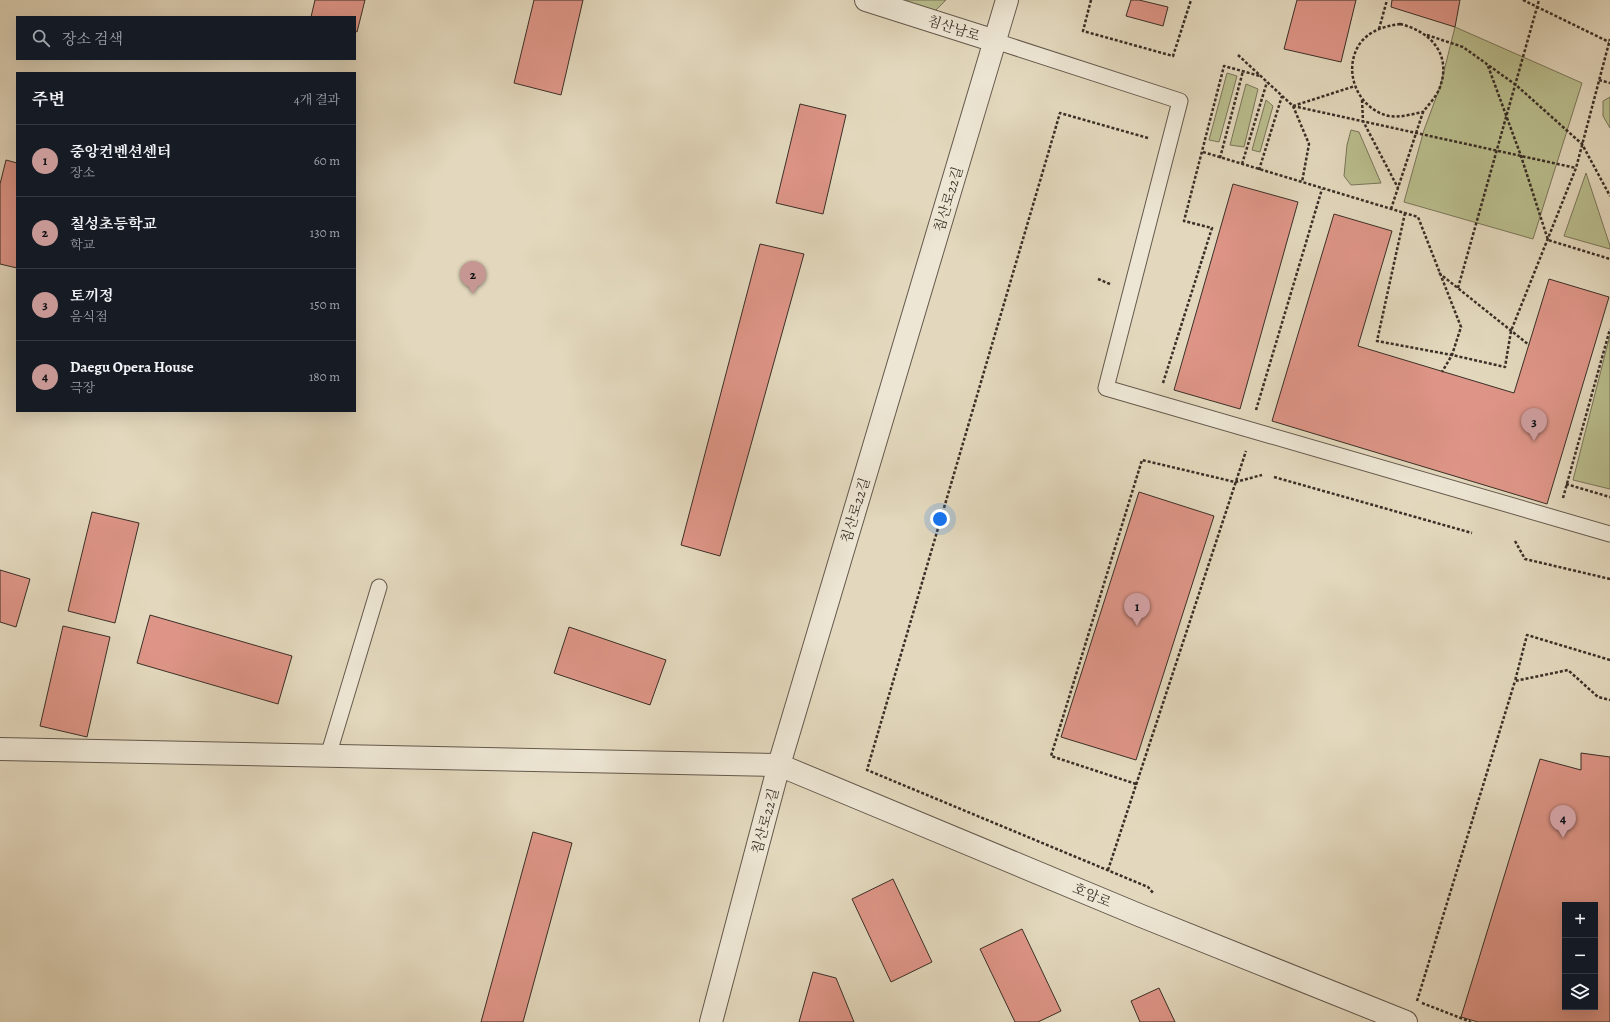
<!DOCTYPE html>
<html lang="ko">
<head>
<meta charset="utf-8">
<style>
  body { margin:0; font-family:Alegreya,"Noto Serif KR",serif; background:#242831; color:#f1f3f6 }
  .controls { position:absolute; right:12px; bottom:12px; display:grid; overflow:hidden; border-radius:0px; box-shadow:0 4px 16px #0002 }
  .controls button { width:36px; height:36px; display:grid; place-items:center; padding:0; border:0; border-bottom:1px solid #363941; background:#171b24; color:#f1f3f6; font:20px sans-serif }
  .you { position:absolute; left:940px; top:519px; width:14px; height:14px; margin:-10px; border:3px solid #fff; border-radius:50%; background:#1a73e8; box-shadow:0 0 0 6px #1a73e833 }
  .badge { display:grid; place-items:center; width:26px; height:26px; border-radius:50%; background:#c59692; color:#111; font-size:13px; font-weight:700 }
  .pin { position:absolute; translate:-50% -33px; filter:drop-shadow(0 1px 2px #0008) }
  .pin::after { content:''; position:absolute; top:21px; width:14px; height:12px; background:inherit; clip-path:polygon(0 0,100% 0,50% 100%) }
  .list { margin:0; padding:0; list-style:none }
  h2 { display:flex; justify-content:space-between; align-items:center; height:52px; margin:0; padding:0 16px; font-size:17px }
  h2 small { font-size:13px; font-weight:400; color:#9ea1a6 }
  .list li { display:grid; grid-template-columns:26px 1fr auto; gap:12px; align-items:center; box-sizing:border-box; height:72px; padding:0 16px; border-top:1px solid #363941 }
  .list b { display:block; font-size:15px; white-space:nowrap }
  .list p { margin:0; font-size:13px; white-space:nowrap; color:#9ea1a6 }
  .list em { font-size:13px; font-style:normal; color:#9ea1a6 }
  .icon { flex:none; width:22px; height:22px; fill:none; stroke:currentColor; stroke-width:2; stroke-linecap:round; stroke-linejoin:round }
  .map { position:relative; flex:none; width:1610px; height:1022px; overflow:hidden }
  .search { position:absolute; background:#171b24; box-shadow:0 4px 16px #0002; left:16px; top:16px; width:340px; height:44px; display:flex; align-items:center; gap:10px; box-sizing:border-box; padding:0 14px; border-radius:0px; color:#9ea1a6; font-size:15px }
  .panel { position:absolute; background:#171b24; box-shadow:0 4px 16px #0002; left:16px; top:72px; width:340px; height:340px; border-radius:0px }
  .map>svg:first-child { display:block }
</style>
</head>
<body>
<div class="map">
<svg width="1610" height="1022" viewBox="0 0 1610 1022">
  <rect width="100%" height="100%" fill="#e3d8bd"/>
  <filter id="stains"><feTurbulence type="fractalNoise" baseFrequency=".005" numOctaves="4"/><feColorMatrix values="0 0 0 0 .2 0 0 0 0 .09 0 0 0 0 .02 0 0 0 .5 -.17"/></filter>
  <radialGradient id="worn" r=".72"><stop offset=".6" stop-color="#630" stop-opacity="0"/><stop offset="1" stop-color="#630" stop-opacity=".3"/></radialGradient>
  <path fill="#b9bd8d" stroke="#7a765a" d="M866,0h80l-19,19z
    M1455,27l127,56 -49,156 -129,-37 20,-72 16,-43z
    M1227,73l10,3 -18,66 -10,-2z
    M1246,84l12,5 -14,58 -14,-2z
    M1610,97v31l-7,-12v-15z
    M1266,100l7,6 -13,46 -8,-2z
    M1351,130l8,2 22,51 -30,2 -7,-9 3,-31z
    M1586,173l24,73v3l-46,-13z
    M1610,335v154l-37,-9z"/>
  <path fill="#de9587" stroke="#3a2f27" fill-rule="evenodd" d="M315,0h50l-8,32 -2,-1v-14h-44z
    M534,0h49l-22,95 -47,-12z
    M1131,0h8l29,7 -5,19 -37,-10z
    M1297,0h59l-15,62 -57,-13z
    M1392,0h68l-5,27 -64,-20z
    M800,104l46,11 -23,99 -47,-11z
    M6,160l11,3v105l-17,-4v-80z
    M1233,184l65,18 -58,207 -66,-19z
    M1334,214l58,17 -34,115 156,47 35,-114 60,18 -62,207 -275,-83z
    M760,244l44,10 -84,302 -39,-11z
    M1139,492l75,24 -78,244 -75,-23z
    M92,512l47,11 -24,100 -47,-12z
    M0,570l30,9 -14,48 -16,-5z
    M150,615l142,41 -14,48 -141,-41z
    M63,626l47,11 -23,100 -47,-11z
    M569,627l97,33 -16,45 -96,-32z
    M1581,753l29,4v265h-132l-17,-5 79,-258 41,11zM1565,905h30v102h-30z
    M533,832l39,11 -49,179h-42z
    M893,879l39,83 -41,20 -39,-83z
    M1022,929l39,82 -23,11h-23l-35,-73z
    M813,972l23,6 18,44h-55z
    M1159,988l16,34h-35l-9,-21z"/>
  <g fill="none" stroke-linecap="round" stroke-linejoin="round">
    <defs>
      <path id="service" d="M995,41l185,60 -74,287 504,146
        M328,756l51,-169"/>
      <path id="minor" d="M866,0l129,41
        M0,749l779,16"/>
      <path id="tertiary" d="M779,765l360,150 267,107
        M711,1022l68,-257 228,-765"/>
    </defs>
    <use href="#service" stroke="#64594c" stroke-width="17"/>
    <use href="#minor" stroke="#64594c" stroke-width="24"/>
    <use href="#tertiary" stroke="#64594c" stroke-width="24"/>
    <path stroke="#3a2f27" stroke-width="2.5" stroke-dasharray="3 2" stroke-linecap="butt" d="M1091,0l-8,31 90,25 18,-56
      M1523,0l86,42
      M1400,24c30,7 52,30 40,63 -3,9 -11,17 -17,25 -11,2 -23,6 -34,4 -32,-7 -48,-47 -28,-74 10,-12 24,-16 39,-18z
      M1379,29l8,-29
      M1427,35l36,12 53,38 66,59 28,52
      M1238,55l55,51 16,38 -7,38
      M1488,66l33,90 27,84 62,19
      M1599,80l11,3
      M1362,100l1,21 35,67
      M1293,106l283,62
      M1293,106l62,-20
      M1148,138l-88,-25 -193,657 281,117 6,7
      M1203,152l215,65 43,110 -9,28 -10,17
      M1220,158l23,-87
      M1242,164l25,-82
      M1259,170l23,-74
      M1391,209l32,-97
      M1405,213l-28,128 75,14 53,12 6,-36 65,-163 34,-129
      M1439,273l90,72
      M1098,279l12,5
      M1458,288l81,-288
      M1163,383l49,-155 -28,-7 40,-155 36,10
      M1256,410l66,-221
      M1274,477l198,56
      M1566,484l44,13
      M1563,498l47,-169
      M1515,541l10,18 85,20
      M1610,660l-83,-25 -12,46 53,-11 30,27 12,3
      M1136,784l-85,-28 91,-296 93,22 27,-7
      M1108,870l138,-419
      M1417,1001l98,-320
      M1422,1003l49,19"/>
    <use href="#service" stroke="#ede6d4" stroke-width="15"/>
    <use href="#minor" stroke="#ede6d4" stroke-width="22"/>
    <use href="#tertiary" stroke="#ede6d4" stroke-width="22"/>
  </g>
  <g text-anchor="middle" stroke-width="3" stroke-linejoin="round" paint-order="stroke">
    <g font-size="14" fill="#3a2f27" stroke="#ede6d4">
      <text transform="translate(954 28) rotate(18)" y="5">침산남로</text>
      <text transform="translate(948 199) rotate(-73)" y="5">침산로22길</text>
      <text transform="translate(855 510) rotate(-73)" y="5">침산로22길</text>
      <text transform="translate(765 821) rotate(-75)" y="5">침산로22길</text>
      <text transform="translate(1092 895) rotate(23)" y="5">호암로</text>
    </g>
  </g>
  <rect width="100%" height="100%" filter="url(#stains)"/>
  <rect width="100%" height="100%" fill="url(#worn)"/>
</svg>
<div class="controls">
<button>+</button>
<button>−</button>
<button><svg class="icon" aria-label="layers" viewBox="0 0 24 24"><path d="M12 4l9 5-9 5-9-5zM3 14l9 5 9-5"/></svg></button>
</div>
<div class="you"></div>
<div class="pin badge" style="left:1137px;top:626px">1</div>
<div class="pin badge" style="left:473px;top:294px">2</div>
<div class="pin badge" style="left:1534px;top:441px">3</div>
<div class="pin badge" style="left:1563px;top:838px">4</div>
<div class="search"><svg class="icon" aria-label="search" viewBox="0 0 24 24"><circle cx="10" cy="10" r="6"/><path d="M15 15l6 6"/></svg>장소 검색</div>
<section class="panel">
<h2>주변<small>4개 결과</small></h2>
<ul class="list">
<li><span class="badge">1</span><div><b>중앙컨벤션센터</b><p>장소</p></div><em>60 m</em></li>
<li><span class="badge">2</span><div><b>칠성초등학교</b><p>학교</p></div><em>130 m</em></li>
<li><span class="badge">3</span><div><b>토끼정</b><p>음식점</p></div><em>150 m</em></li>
<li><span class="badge">4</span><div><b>Daegu Opera House</b><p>극장</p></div><em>180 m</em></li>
</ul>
</section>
</div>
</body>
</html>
